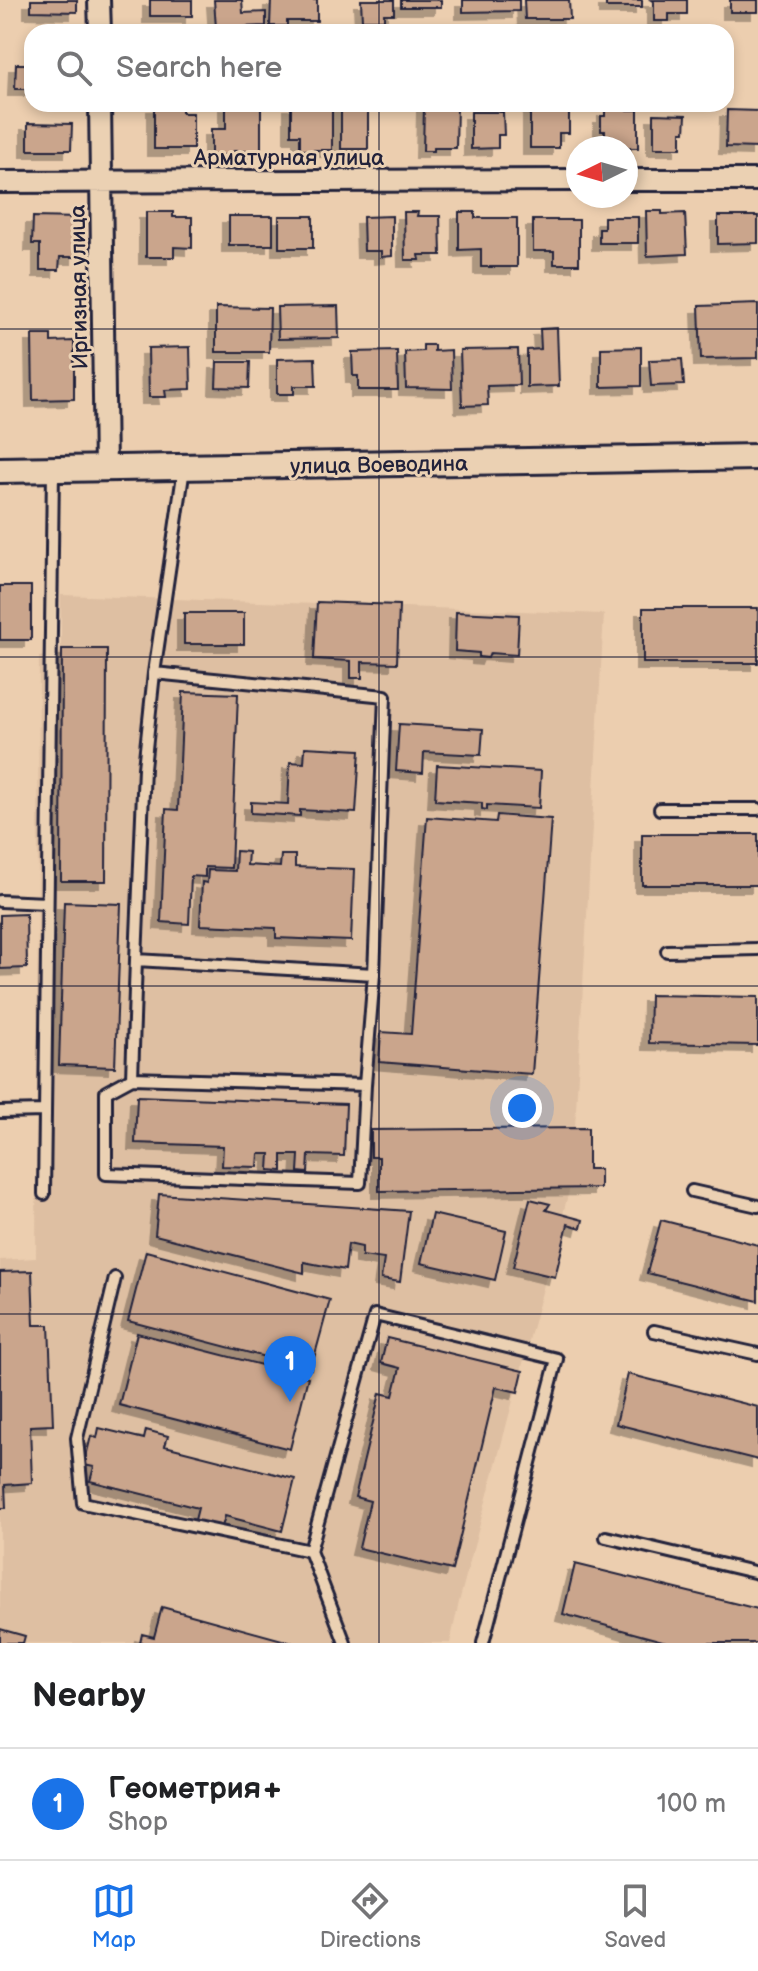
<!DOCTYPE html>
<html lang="en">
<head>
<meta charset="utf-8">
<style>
  body { margin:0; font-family:"Balsamiq Sans",sans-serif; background:#f2f2f2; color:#202124 }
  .compass { position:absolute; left:566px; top:136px; width:72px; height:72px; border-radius:50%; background:#fff; box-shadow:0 4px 12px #0003; rotate:265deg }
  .you { position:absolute; left:522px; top:1108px; width:28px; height:28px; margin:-20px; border:6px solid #fff; border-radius:50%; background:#1a73e8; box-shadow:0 0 0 12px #1a73e833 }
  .badge { display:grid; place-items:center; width:52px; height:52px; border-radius:50%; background:#1a73e8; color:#fff; font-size:26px; font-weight:700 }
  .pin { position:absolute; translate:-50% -66px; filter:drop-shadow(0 2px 4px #0008) }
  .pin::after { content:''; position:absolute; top:42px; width:28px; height:24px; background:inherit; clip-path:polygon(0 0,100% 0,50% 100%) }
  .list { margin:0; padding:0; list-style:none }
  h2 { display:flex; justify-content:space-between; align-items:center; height:104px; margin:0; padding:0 32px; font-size:34px }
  h2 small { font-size:26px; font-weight:400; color:#757577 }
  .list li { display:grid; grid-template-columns:52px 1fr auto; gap:24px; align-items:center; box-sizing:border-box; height:112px; padding:0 32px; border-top:2px solid #e0e0e0 }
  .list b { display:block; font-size:30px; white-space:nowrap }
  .list p { margin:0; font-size:26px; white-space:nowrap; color:#757577 }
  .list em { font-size:26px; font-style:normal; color:#757577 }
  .icon { flex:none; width:44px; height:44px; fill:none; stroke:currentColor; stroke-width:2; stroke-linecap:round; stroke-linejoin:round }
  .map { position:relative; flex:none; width:758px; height:1643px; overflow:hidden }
  .search { position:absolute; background:#fff; box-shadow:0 4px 12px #0003; left:24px; right:24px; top:24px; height:88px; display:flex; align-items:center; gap:20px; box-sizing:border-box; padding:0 28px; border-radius:24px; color:#757577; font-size:30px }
  .sheet { height:216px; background:#fff }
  nav { display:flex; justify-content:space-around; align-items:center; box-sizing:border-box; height:112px; border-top:2px solid #e0e0e0; background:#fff; font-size:22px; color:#757577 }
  nav a { display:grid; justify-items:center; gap:4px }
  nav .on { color:#1a73e8 }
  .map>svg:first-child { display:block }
</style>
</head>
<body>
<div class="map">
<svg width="758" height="1643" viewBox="0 0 758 1643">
  <defs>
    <filter id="shadow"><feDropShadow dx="-7" dy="7" stdDeviation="0" flood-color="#0004"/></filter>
  </defs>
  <rect width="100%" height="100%" fill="#ecceaf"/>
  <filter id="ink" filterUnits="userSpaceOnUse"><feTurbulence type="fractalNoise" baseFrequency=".0125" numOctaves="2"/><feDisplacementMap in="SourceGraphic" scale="16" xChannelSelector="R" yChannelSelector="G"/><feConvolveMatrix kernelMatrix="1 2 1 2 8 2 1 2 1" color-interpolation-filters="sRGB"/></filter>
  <g filter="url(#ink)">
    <path fill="#debfa2" d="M61,595l543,19 -32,566 -113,422 -9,41h-450v-383l36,-2 3,-601 22,-4z"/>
    <path fill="#caa58c" stroke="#22223b" stroke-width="2" filter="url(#shadow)" d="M31,0h46v12l-46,-1z
      M150,0h42v16h-42z
      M214,0h28l1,13 23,-1v14l-50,2z
      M271,0h46v21h-30v5h-17z
      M361,0h33v14h-10v6h-22z
      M401,0h40v7h-40z
      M463,0h56v11l-56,1z
      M524,0h45l1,19h-45z
      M606,0h36v7h-36z
      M651,0h36v14h-18v7h-15v-19z
      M730,0h28v12h-28z
      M16,64h16v25h-17z
      M182,104v9h11v36h-39v-44z
      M226,104h35v47h-27l1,4h-24v-26h15z
      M291,104h41v46h-32v-15h-9z
      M341,104h27v45h-27z
      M424,105l33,1 -1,42h-22v3h-11z
      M530,105h39v28h-10v15h-29z
      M605,110h33v38h-33v-17h-4v-15h4z
      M727,110l31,1v37l-32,-1z
      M471,112h32l1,23h-6v13l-27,1z
      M654,114l32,1 -1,17h-4v16h-27z
      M28,123l44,1 -1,26h-43z
      M646,211h16v3l23,-1 2,41 -40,2z
      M146,212h27v5h19v31l-18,-1v10h-28z
      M404,212h14l-1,4h23l1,39h-22l1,5h-15z
      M459,212h16v6h42v49h-36v-18l-22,1z
      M229,216h44v29h-44z
      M279,216h34v32h-34z
      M392,216v40l-11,1v-6h-17l-1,-34z
      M718,216h40v27l-40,1z
      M33,217l46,1 -1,39h-18l-1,13h-19v-26h-8z
      M604,217h34v26h-39v-14h5z
      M533,220h46v44h-25v-13h-21z
      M758,304v54l-57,1 -2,-53z
      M338,306l1,32 -61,1 -1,-32z
      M216,307l54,1 -1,44h-53z
      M557,328l2,58 -32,1v-37l14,-1 -1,-20z
      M32,335h19v7l23,-1v58l-41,1z
      M423,345h11v6l17,-1 1,39 -46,-1 -1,-36 18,-1z
      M190,347l1,42 -26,1 1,7h-17l-1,-49z
      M641,347v39l-40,1v-39z
      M518,349l1,36 -32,1 1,19 -26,1 -2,-56z
      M397,351l1,39h-40v-14h-5l-1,-24z
      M315,358l1,28h-22v8h-17v-35z
      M682,359l2,26 -33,1 -2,-26z
      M217,362h33l-1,26 -33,-1z
      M0,586h31v54h-31z
      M317,602l82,3 -2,58 -35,-1v16h-11v-17l-37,-2z
      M643,608h115v55h-115z
      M456,612l63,3 -2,40 -27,-2 -2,5 -9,-1v-4l-24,-2z
      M184,613h60v31h-60z
      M62,649h45l-1,232h-45z
      M183,692l55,2 -7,174 -26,-1v10l-14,-1 -2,48 -28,-2 5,-113 12,1z
      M399,724l84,5 -2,26 -57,-3 -1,21 -27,-2z
      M305,747l55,3 -4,63 -56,-3v6l-49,-3v-11l37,2 2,-42 14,1z
      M437,765l104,6 -2,37 -52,-3v5l-5,-1v-6l-47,-3z
      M497,815l54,4 -19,255 -153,-12 2,-30 30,2 16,-217 69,5z
      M642,834h116v51h-116z
      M236,851l12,1 -1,13 33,2 1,-12h14v12l59,2 -3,72 -75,-3v-10l-76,-3 2,-43 5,1 1,-13 27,1z
      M64,902l57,2 -6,163 -56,-2z
      M26,914l1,54 -27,1v-54z
      M650,995l108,2v48l-109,-2z
      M137,1096l209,8 -2,52 -35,-1 -1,18 -10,-1 1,-17h-17v16l-13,-1 1,-16h-11l-1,13 -36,-1 1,-20 -88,-3z
      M588,1128v41h12v19l-221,3v-34h-8v-27z
      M159,1194l250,17 -9,71 -19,-3 3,-20 -22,-3v-9l-14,-3 -3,26 -41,-8v11l-149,-38z
      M530,1199l20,5 -4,6 37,10 -2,8 -13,-4 -13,53 -42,-10z
      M432,1214l74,17 -11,49 -74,-17z
      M661,1220l97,25v56l-111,-28z
      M146,1251l184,49 -19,69 -183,-48z
      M32,1271l2,54h15l4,100 -23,1 2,57 -27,2 1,23h-6v-236z
      M137,1333l171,44 -18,72 -171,-44z
      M387,1338l136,33 -5,21 -22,-5 -44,183 -93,-22 11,-47 -15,-4 25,-104 13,3 7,-28 -19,-5z
      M628,1374l130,33v53l-142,-36z
      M99,1428l45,11 2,-9 22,6 -3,10 130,33 -13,52 -57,-15 -3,11 -27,-7 3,-12 -108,-27 4,-14 -10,-2 7,-29 6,2z
      M575,1564l183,45v34h-88l-107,-29z
      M162,1607l131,36h-153l2,-9 12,3z
      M0,1629l25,7 -2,7h-23z"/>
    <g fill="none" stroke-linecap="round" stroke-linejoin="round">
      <defs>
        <path id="service" d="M154,673l231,23 -11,278 -238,-14 8,-192 10,-95 30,-205
          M660,809h98
          M0,901l47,2
          M667,951l91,-2
          M136,960l-4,118 233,7 9,-111
          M132,1078l-26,14v82l254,9 5,-98
          M0,1112l45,-1
          M692,1191l66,15
          M44,1194l9,-724
          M115,1278l-38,160 6,65 227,48
          M654,1331l104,23
          M606,1537l152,36
          M345,1643l-35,-92 65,-236 182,44 -74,284"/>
        <path id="minor" d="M99,0l1,32
          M100,104l5,366
          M626,180h132
          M0,182l578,-2"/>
        <path id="tertiary" d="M0,470l758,-13"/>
      </defs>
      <use href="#service" stroke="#22223b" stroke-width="16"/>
      <use href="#minor" stroke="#22223b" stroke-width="26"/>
      <use href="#tertiary" stroke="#22223b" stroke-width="30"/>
      <use href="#service" stroke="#ebd1b3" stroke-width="10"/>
      <use href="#minor" stroke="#ebd1b3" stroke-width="20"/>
      <use href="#tertiary" stroke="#ebd1b3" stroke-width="24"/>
    </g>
  </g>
  <path fill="none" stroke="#22223b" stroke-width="2" stroke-opacity="0.55" d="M379,0v32M379,104v1539M0,329h758M0,657h758M0,986h758M0,1314h758"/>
  <g text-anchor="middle" stroke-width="6" stroke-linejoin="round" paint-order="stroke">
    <g font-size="22" fill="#22223b" stroke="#ebd1b3">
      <text x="289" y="165">Арматурная улица</text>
      <text transform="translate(78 287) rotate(-91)" y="8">Иргизная улица</text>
      <text transform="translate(379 464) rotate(-1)" y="8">улица Воеводина</text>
    </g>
  </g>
</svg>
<svg class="compass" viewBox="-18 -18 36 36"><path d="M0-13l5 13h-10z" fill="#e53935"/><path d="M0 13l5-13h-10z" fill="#757577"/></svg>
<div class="you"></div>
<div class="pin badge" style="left:290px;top:1402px">1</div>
<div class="search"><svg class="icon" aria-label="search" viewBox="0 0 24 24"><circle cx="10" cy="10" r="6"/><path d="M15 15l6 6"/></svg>Search here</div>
</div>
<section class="sheet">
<h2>Nearby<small></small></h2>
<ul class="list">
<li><span class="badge">1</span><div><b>Геометрия+</b><p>Shop</p></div><em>100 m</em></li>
</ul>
</section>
<nav>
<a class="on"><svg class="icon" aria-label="map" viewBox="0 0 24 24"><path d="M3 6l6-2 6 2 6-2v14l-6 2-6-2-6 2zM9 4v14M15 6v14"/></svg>Map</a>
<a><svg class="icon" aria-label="directions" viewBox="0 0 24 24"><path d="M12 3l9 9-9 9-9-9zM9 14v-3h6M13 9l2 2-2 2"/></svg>Directions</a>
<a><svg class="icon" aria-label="saved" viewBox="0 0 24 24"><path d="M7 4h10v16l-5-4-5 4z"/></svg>Saved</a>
</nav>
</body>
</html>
